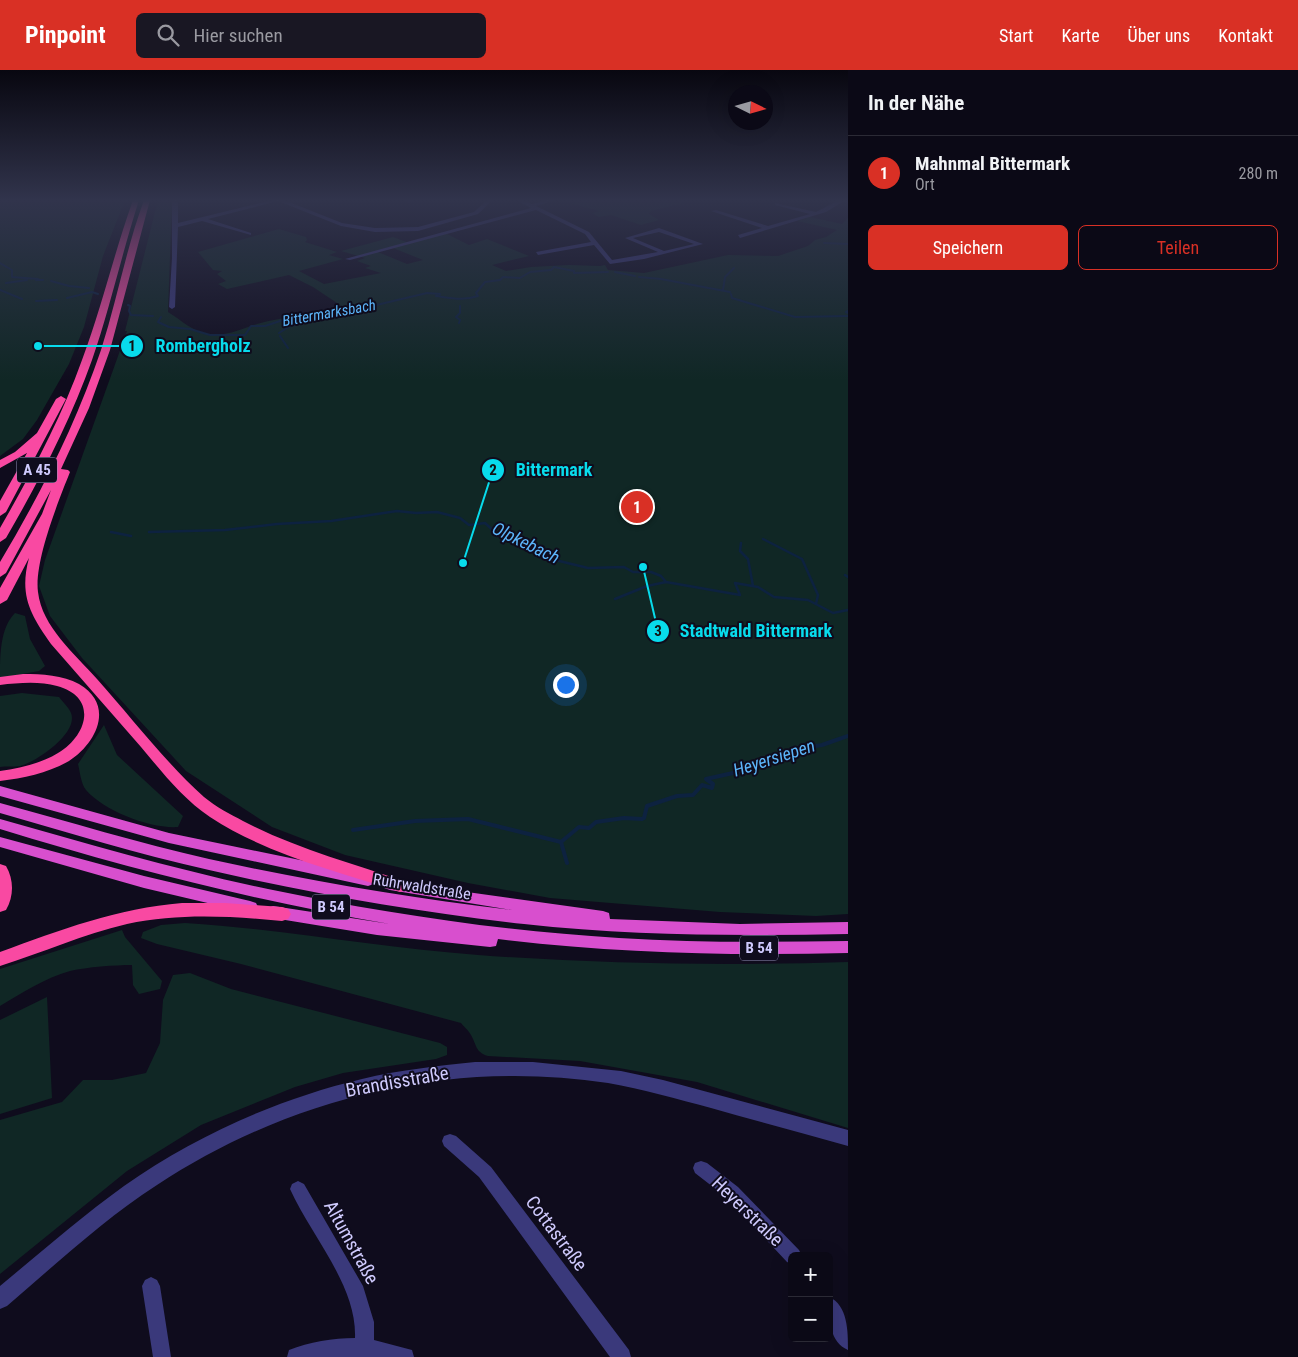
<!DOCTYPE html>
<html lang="de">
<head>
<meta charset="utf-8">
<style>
  body { margin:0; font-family:"Roboto Condensed",sans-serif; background:#191723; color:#f1f3f6 }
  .controls { position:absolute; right:15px; bottom:15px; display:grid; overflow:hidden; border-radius:8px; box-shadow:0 5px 20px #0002 }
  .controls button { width:45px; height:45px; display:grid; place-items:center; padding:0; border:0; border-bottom:1px solid #2b2a35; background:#0b0916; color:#f1f3f6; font:25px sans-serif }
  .compass { position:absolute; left:728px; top:15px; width:45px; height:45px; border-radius:50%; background:#0b0916; box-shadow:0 5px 20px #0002; rotate:95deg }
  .you { position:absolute; left:565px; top:614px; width:18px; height:18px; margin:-12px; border:4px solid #fff; border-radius:50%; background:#1a73e8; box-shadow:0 0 0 8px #1a73e833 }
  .badge { display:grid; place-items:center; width:32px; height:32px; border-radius:50%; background:#d93025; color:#fff; font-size:16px; font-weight:700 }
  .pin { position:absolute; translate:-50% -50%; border:2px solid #fff; box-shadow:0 1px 5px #0006 }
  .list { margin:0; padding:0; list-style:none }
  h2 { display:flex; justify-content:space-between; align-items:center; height:65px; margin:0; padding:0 20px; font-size:21px }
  h2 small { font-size:16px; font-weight:400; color:#9a9aa1 }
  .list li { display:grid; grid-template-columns:32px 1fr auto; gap:15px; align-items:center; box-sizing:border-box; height:75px; padding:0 20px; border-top:1px solid #2b2a35 }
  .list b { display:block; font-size:19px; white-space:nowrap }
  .list p { margin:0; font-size:16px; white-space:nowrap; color:#9a9aa1 }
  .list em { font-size:16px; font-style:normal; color:#9a9aa1 }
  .actions { display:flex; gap:10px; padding:15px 20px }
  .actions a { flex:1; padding:11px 0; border:1px solid #d93025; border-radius:8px; text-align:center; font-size:18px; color:#d93025 }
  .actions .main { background:#d93025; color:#fff }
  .icon { flex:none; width:28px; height:28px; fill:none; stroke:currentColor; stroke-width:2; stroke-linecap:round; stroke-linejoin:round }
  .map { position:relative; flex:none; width:848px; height:1287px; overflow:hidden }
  header { display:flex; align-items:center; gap:30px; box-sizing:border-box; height:70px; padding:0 25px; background:#d93025; color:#fff }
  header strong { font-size:24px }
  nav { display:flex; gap:28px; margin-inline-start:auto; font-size:18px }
  .search { width:350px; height:45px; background:#191723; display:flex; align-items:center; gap:12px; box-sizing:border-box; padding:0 18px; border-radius:8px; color:#9a9aa1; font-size:19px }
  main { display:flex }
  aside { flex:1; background:#0b0916 }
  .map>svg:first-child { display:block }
</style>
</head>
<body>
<header>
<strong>Pinpoint</strong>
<div class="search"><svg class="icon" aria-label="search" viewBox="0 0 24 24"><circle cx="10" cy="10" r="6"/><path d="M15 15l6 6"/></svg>Hier suchen</div>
<nav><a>Start</a><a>Karte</a><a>Über uns</a><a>Kontakt</a></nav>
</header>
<main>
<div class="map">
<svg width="848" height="1287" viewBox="0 0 848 1287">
  <rect width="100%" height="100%" fill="#0f0c1d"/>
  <path fill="#102725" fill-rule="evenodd" d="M0,130h125l-22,56 -19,71 -15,37 -32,56 -14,19 -23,17z
    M158,130h14l-4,112c15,9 23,19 40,22 19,3 32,-5 49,-10 28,-8 56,-8 83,-19l-27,-18 -24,-12 -62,14 -9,-5 8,-3 -9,-7 5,-3 -9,-1 -15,-18 81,-23 27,8 1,3 -2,2 32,10 -8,3 14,4 -44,12 25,13 57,-11 -16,-5 6,-2 -14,-5 8,-3 -24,-7 52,-14 16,6 34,-11 26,13 18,-6 42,17 -37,9 14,6 25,-4 38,-2 31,1 5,-1 3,5 36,3 84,-18 50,1 30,-10 7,-6 11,-3 11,-7 -40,-9 13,-4 32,7 6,-6v696l-32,2 -96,-4 -170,-14 -82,-15 -123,-28 -73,-28 -86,-56 -104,-113 -32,-42 -11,-30 6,-26 82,-229h-2zM393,178l30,12 -16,4 -29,-12z
    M558,130h123l7,2 -37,9 -2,3 10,6 -18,5 -30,-10 -12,2 -7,-4 7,-2z
    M15,543l10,3 5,23 15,27 -6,5 -39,7c0,-23 0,-50 15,-65z
    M22,623l37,4c4,5 10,11 12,16 8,20 -35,49 -51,53 -6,1 -14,0 -20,1v-71z
    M104,655l13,30 66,61 -5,11c-27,2 -74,-16 -92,-37 -5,-6 -6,-18 -8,-26z
    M185,853c98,6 195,25 293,32 123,9 247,11 370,7v166l-151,-46 -117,-21 -92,-5c-14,-4 -11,-13 -19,-24 -2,-3 -6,-6 -8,-9l-220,-59 -84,-20 -16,-6 2,-6 18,-7z
    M122,860l3,7 37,44 -2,8 -21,5 -6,-9 -1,-20c-17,0 -45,2 -62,6 -25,7 -48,22 -70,35v-37z
    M190,903l41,16 209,54 7,4v8l-11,4 -93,14 -48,14 -94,38 -74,46 -127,103v-154l62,-18 21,-22h29l34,-7 14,-30 3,-43 10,-25z
    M47,927l5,101 -52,16v-94z"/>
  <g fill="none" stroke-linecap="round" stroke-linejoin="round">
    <path stroke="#0d2240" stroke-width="2" d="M824,173l24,1
      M0,193l12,7v7l26,2
      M615,202l20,4
      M639,207l22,2 69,13
      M36,210h7
      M51,211l18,5 20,2
      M6,213l21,-3
      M0,220l22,9
      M723,220l2,-13 9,-9
      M731,224l1,4 63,19 53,-1
      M67,228l25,-6 6,2
      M36,231l21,-1
      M128,235l2,1 -1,5 2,4 22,1
      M848,241l-2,1 2,1
      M161,247l-3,5 11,5 21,2 20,6h35l6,-9h14l27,-9 38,-1 97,-23 13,1 -4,2c15,2 27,5 42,0l-2,-3 9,-11 15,-2 3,-3 17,1 10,-6 21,-2 3,-3 20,4v2l34,-1
      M459,253l1,-3 -4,-3 4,-4v-7
      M279,263l11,-7 37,-10
      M280,266l8,12"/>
    <path stroke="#0d2240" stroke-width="2.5" d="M111,462l20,4
      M149,462l76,-2 52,-6 54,-3 66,-10 19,2 21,-1 23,6 9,7 16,-2 11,10 15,6 18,2 18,17 41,10 36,-1 9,5h18l10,4 5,6 74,13 -5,-12 23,4 16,10 34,3 25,13 15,-3
      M763,469l39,20 16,36 -2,9
      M741,473l-1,8 8,8 5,27
      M845,505l3,2
      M615,529l32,-13 19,-4"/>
    <path stroke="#0d2240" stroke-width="4" d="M353,760l62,-9 53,-2 93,23
      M567,793l-6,-21 18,-15 10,1 7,-6 28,-4 18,1 2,-1 3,-12 30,-10 16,-1 9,-10 10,3 1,-4 -7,-5 45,-10 24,-13 19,-1 2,-6 26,-4 26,-9"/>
    <path fill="#3a397b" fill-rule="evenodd" d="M172,130h6v23l94,-23h12l58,23 33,5 43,-1 56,-15 13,-12h6l-15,14 -60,17 -43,1 -34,-6 -63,-25 -70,18 43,14v2l-49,-14 -24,6 -3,80 -3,2 -3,-2 3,-49z
      M404,130h7l1,1 -3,2z
      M516,130h7l9,4 15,-4h9l-20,6 53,26 23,28 46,-8 -33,-14 34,-10 44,16 -59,15 -34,5 -16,-19 -56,10 -2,-3 55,-10 -6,-8 -49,-24 -186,50 -5,-1 186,-51zM659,162l35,12 -30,7 -31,-13z
      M839,130l5,1 -18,11 -86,26 -2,-3 24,-7 -51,-17 5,-1 52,16 42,-12 -35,-9v-2l41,9z
      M450,1064l6,2 35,31 138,183 2,7h-21l-131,-180 -35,-31 -2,-5 2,-5z
      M701,1091l6,2 31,24 61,63 3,6h-10v8l-5,-2 -61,-65 -31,-24 -2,-5 2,-5z
      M298,1111l6,3 59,102 11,36v18l38,10 2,7h-127l2,-7c20,-8 44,-12 66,-12 2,-53 -44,-102 -65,-149l2,-5z
      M151,1207l6,3 3,6 11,71h-18l-11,-71 3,-6z
      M829,1227c19,8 19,35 19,53 -20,-8 -19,-35 -19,-53z"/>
    <path fill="#3a397b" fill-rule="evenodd" d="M475,992h58l88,9 42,9 185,50v16c-46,-13 -92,-25 -137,-38 -34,-9 -68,-19 -103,-25 -158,-24 -317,14 -451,102 -54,35 -101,79 -150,121l-7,3v-23c41,-34 81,-69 124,-100 71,-50 154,-87 238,-107 37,-9 75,-13 113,-17z"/>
    <path fill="#d84fce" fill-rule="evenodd" d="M0,716l169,47 199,41 6,2 2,4 -2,4 -6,2 -199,-43 -169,-47z
      M0,733c70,19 139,40 209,56 100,22 201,39 303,51l-122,-20 -6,-2 -2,-4 2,-4 6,-2 77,14 136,19 6,2 1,6 130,5 108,-2v12c-108,2 -216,2 -324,-10 -106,-12 -211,-30 -315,-54 -71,-16 -140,-37 -209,-57z
      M0,749c89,25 177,51 268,70 115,24 233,42 351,49 76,5 153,4 229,3v12c-117,3 -234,0 -350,-14l-2,7 -6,1 -113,-12 -104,-17 -6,-2 -2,-4 2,-4 6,-2 117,18c-132,-23 -261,-55 -390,-95z
      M0,767l144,39 106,25 6,2 2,4 -2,4 -6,2 -106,-25 -144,-41z"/>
    <path fill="#f949a2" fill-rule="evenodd" d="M133,130h6c-17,53 -29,108 -47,160 -22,62 -53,121 -86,178l-6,4v-14c31,-54 61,-109 82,-168 20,-53 32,-107 51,-160z
      M144,130h6l-40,150 -21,58 -28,61 7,1 2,2c-12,30 -36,90 -32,120 4,35 37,62 59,87 34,38 69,84 107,118 12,10 26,17 39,24 51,27 108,42 163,61l3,4 -3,4 -6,2 -6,-2c-62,-20 -129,-37 -184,-73 -27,-18 -48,-45 -69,-70 -30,-34 -60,-69 -90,-103 -21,-30 -32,-49 -22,-86l-22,42 -7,4v-16l42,-74 9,-24 -45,83 -6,4v-15c40,-67 76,-138 101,-212 16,-50 25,-101 43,-150z
      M61,326l5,3 -60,113 -6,4v-15l27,-48 -27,15v-8l15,-8 22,-19 19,-34z
      M23,604c19,0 40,1 56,10 36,21 18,59 -10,77 -21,12 -45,17 -69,20v-10c20,-3 40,-7 58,-18 30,-18 40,-56 -1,-67 -18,-5 -39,-3 -57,-1v-8z
      M0,794l6,2c8,14 8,30 0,44l-6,2z
      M182,833h43l57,4 6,2 3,5 -3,5 -6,2c-52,-5 -104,-8 -155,3 -44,10 -85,29 -127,42v-14c60,-22 118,-44 182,-49z"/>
  </g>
  <linearGradient id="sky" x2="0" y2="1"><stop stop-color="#080710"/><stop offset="0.42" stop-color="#31344c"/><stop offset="1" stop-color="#31344c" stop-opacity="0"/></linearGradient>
  <rect width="848" height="310" fill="url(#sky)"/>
  <g text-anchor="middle" stroke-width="4" stroke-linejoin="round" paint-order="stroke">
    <g font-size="15" font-style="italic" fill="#5cb5fa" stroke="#0f0c1d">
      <text transform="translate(329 243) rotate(-10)" y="5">Bittermarksbach</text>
    </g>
    <g fill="#0f0c1d" stroke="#9591ba" stroke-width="1">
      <rect x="17" y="387.5" width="40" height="25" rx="4"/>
      <rect x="312" y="824.5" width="38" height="25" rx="4"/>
      <rect x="740" y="865.5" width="38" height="25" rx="4"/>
    </g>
    <g font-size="15" font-weight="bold" fill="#cfcafd">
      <text x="37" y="405">A 45</text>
      <text x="331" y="842">B 54</text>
      <text x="759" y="883">B 54</text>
    </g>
    <g font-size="16" fill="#cfcafd" stroke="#0f0c1d">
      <text transform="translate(422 816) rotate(9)" y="6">Ruhrwaldstraße</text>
    </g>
    <g font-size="18" font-style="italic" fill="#5cb5fa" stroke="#0f0c1d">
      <text transform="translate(526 473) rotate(26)" y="6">Olpkebach</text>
      <text transform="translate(774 688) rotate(-18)" y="6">Heyersiepen</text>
    </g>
    <g font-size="19" fill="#cfcafd" stroke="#0f0c1d">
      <text transform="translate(397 1011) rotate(-10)" y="7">Brandisstraße</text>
      <text transform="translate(748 1141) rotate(44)" y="7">Heyerstraße</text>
      <text transform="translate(557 1163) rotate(53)" y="7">Cottastraße</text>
      <text transform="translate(352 1172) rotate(61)" y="7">Altumstraße</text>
    </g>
  </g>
  <path fill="none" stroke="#08dbec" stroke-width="2" d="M38 276L132 276M463 493L493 400M643 497L658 561"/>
  <g fill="#08dbec" stroke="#0f0c1d" stroke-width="2">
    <circle cx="38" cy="276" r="5"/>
    <circle cx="463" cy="493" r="5"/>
    <circle cx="643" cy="497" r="5"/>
    <circle cx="132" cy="276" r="12"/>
    <circle cx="493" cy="400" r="12"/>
    <circle cx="658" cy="561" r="12"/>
  </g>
  <g font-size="15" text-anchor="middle" font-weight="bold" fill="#111">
    <text x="132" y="281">1</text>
    <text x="493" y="405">2</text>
    <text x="658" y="566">3</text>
  </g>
  <g font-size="18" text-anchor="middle" font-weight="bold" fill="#08dbec" stroke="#0f0c1d" stroke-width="4" stroke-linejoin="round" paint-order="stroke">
    <text x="203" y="282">Rombergholz</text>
    <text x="554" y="406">Bittermark</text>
    <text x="756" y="567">Stadtwald Bittermark</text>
  </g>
</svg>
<div class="controls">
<button>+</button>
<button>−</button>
</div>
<svg class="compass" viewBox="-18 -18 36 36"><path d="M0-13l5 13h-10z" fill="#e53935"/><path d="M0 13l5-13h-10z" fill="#9a9aa1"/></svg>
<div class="you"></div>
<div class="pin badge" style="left:637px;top:437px">1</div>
</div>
<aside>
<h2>In der Nähe<small></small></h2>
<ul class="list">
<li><span class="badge">1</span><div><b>Mahnmal Bittermark</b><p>Ort</p></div><em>280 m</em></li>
</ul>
<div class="actions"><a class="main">Speichern</a><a>Teilen</a></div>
</aside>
</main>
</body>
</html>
